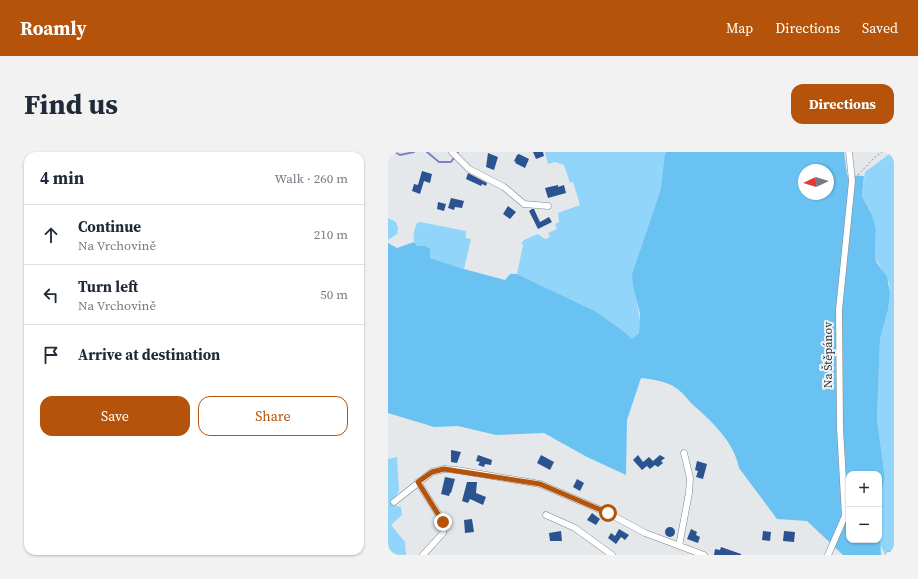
<!DOCTYPE html>
<html lang="en">
<head>
<meta charset="utf-8">
<style>
  body { margin:0; font-family:"Source Serif 4",serif; background:#f2f2f3; color:#1f2937 }
  .controls { position:absolute; right:12px; bottom:12px; display:grid; overflow:hidden; border-radius:8px; box-shadow:0 1px 3px #0004 }
  .controls button { width:36px; height:36px; display:grid; place-items:center; padding:0; border:0; border-bottom:1px solid #e0e1e3; background:#fff; color:#1f2937; font:20px sans-serif }
  .compass { position:absolute; left:410px; top:12px; width:36px; height:36px; border-radius:50%; background:#fff; box-shadow:0 1px 3px #0004; rotate:266deg }
  .stop { position:absolute; width:12px; height:12px; margin:-9px; border:3px solid #b45309; border-radius:50%; background:#fff }
  .stop.end { background:#b45309; border-color:#fff; box-shadow:0 1px 4px #0008 }
  .list { margin:0; padding:0; list-style:none }
  h2 { display:flex; justify-content:space-between; align-items:center; height:52px; margin:0; padding:0 16px; font-size:17px }
  h2 small { font-size:13px; font-weight:400; color:#747a83 }
  .list li { display:grid; grid-template-columns:26px 1fr auto; gap:12px; align-items:center; box-sizing:border-box; height:60px; padding:0 16px; border-top:1px solid #e0e1e3 }
  .list b { display:block; font-size:15px; white-space:nowrap }
  .list p { margin:0; font-size:13px; white-space:nowrap; color:#747a83 }
  .list em { font-size:13px; font-style:normal; color:#747a83 }
  .actions { display:flex; gap:8px; padding:12px 16px }
  .actions a { flex:1; padding:9px 0; border:1px solid #b45309; border-radius:12px; text-align:center; font-size:14px; color:#b45309 }
  .actions .main { background:#b45309; color:#fff }
  .icon { flex:none; width:22px; height:22px; fill:none; stroke:currentColor; stroke-width:2; stroke-linecap:round; stroke-linejoin:round }
  .map { position:relative; flex:none; width:506px; height:403px; overflow:hidden; border-radius:12px }
  header { display:flex; align-items:center; gap:24px; box-sizing:border-box; height:56px; padding:0 20px; background:#b45309; color:#fff }
  header strong { font-size:19px }
  nav { display:flex; gap:22px; margin-inline-start:auto; font-size:14px }
  .intro { display:flex; align-items:center; justify-content:space-between; box-sizing:border-box; height:96px; padding:0 24px }
  h1 { margin:0; font-size:28px }
  .button { padding:10px 18px; border-radius:12px; background:#b45309; color:#fff; font-size:14px; font-weight:700 }
  main { display:flex; gap:24px; padding:0 24px }
  aside { flex:1; background:#fff; border-radius:12px; box-shadow:0 1px 3px #0004 }
  .map>svg:first-child { display:block }
</style>
</head>
<body>
<header>
<strong>Roamly</strong>
<nav><a>Map</a><a>Directions</a><a>Saved</a></nav>
</header>
<div class="intro"><h1>Find us</h1><a class="button">Directions</a></div>
<main>
<aside>
<h2>4 min<small>Walk · 260 m</small></h2>
<ul class="list">
<li><svg class="icon" aria-label="ahead" viewBox="0 0 24 24"><path d="M12 20V5M6 11l6-6 6 6"/></svg><div><b>Continue</b><p>Na Vrchovině</p></div><em>210 m</em></li>
<li><svg class="icon" aria-label="left" viewBox="0 0 24 24"><path d="M17 20v-9H6M10 6l-5 5 5 5"/></svg><div><b>Turn left</b><p>Na Vrchovině</p></div><em>50 m</em></li>
<li><svg class="icon" aria-label="arrive" viewBox="0 0 24 24"><path d="M6 21V4h12l-3 4 3 4H6"/></svg><div><b>Arrive at destination</b></div></li>
</ul>
<div class="actions"><a class="main">Save</a><a>Share</a></div>
</aside>
<div class="map">
<svg width="506" height="403" viewBox="0 0 506 403">
  <rect width="100%" height="100%" fill="#e4e8eb"/>
  <path fill="#91d5fb" d="M157,0h122l-6,36 -29,86 8,47 -1,12 -6,6h-3l-35,-28 -78,-37 6,-29 -2,-1 3,-4 14,-6 7,5 5,-2 -2,-4 9,-4 -2,-5 4,-2 -1,-9 22,-8 -7,-23 -3,1 -6,-18 -9,-3 -7,2z
    M504,0h2v398l-10,2 -4,-7 -1,-44 6,-23 -8,-59 2,-60 1,-20 8,-29 2,-17 -1,-10 -14,-26 1,-28 -4,-14 -10,-19 3,-24z
    M0,66l8,4 2,6 -1,6 -9,6z
    M32,70l46,9v7l5,1 -7,30 -34,-11v-9l-13,-3c-6,-6 -3,-16 0,-23z
    M9,305l2,33 -7,15 9,2 1,8 -11,10 14,17 1,13h-18v-96z"/>
  <path fill="#6ac2f2" fill-rule="evenodd" d="M279,0h177l3,23 17,1 -2,20 10,19 4,14 -1,28 2,6 10,14 3,16 -2,17 -8,29 -3,80 8,59 -6,23v-27h-30v66h30v-20l2,35h-38l-36,-34 -30,-2 -38,-51c-5,-27 -28,-47 -48,-65 -5,-6 -11,-13 -18,-17 -10,-5 -21,-7 -32,-8l-14,42 -1,55 -39,-18 -43,-24 -48,2 -38,-9 -24,1 -46,-14v-170l9,5 17,-6 3,4h8l5,3v9l34,11 41,11 5,-6h7l78,37 28,20 9,8 7,-6 1,-19 -7,-28 -1,-12 29,-86 4,-34zM416,18h24v24h-24z"/>
  <g fill="none" stroke-linecap="round" stroke-linejoin="round">
    <path stroke="#7f80c9" stroke-width="2" d="M7,0l5,3 14,-3
      M39,0l12,10h12l7,-10"/>
  </g>
  <path fill="#2b538f" d="M145,0h10l1,4 -8,3z
    M100,1l10,4 -4,13 -8,-3z
    M131,2l10,5 -4,9 -10,-5 1,-1 -2,-1 3,-6z
    M34,19l10,3 -2,9 -6,-2 -4,13 -8,-3 2,-7 4,1z
    M80,21l19,10 -1,3 -4,-2 -1,2 -15,-7z
    M170,33v2l6,-2 2,8 -18,5 -3,-10z
    M63,46l13,3 -2,7 -7,-1 -1,3 -6,-2z
    M50,50l8,2 -2,7 -7,-2z
    M120,54l8,6 -6,7 -7,-5z
    M144,57h2l6,13 9,-5 3,5 -14,7 -9,-18z
    M63,298l10,2 -4,11 -6,-1z
    M90,303l14,5 -1,5 -6,-1 -1,3 -6,-2 2,-3 -4,-1z
    M153,303l13,7 -4,8 -13,-7z
    M250,303l5,7 6,-5 4,4 7,-6 5,3 -4,3 2,2 -5,4 -3,-2 -5,4 -3,-3 -5,4 -9,-10z
    M309,309l10,3 -4,15 -7,-2 2,-6 -3,-1z
    M57,325l10,2 -4,14h-1l-1,3 -8,-2z
    M189,327l7,4 -4,8 -7,-4z
    M79,330h10l-1,11 10,4 -3,8 -13,-6 -2,4 -6,-2z
    M204,361l8,6 -4,6 -9,-5z
    M84,367l2,13 -9,1 -1,-13z
    M277 380a5 5 0 1 1 10 0a5 5 0 1 1-10 0Z
    M231,377l10,6 -4,5 -4,-3 -5,7 -8,-6 3,-5 4,3z
    M303,377l6,3 -1,3 4,2 -2,6 -11,-4z
    M173,379l1,10h-12l-1,-8z
    M375,379l8,1 -1,9 -8,-1z
    M396,379l11,1 -1,10 -11,-1z
    M333,395l20,7v1h-27l1,-6 5,1z"/>
  <g fill="none" stroke-linecap="round" stroke-linejoin="round">
    <defs>
      <path id="minor" d="M64,0l17,17 35,18 20,17 24,2
        M30,330l27,43 -2,8 -20,22
        M6,350l38,-30 12,-3 13,1 83,14 68,29 37,20 59,22
        M158,363l29,13 37,27
        M291,394l10,-53 1,-15 -6,-25
        M440,403l17,-39 -5,-88 -1,-118 13,-129 -3,-29
        M500,403l6,-1"/>
    </defs>
    <use href="#minor" stroke="#818588" stroke-width="7"/>
    <path stroke="#929496" stroke-width="1" stroke-dasharray="2 2" stroke-linecap="butt" d="M470,23l16,-17 8,-6"/>
    <use href="#minor" stroke="#fff" stroke-width="6"/>
  </g>
  <g fill="none" stroke-linecap="round" stroke-linejoin="round">
    <path stroke="#b45309" stroke-width="5" d="M55,370l-25,-40 14,-10 12,-3 96,15 68,29"/>
  </g>
  <g text-anchor="middle" stroke-width="4" stroke-linejoin="round" paint-order="stroke">
    <g font-size="12" fill="#2d2e2f" stroke="#f1f5f8">
      <text transform="translate(440 203) rotate(-90)" y="4">Na Štěpánov</text>
    </g>
  </g>
</svg>
<div class="controls">
<button>+</button>
<button>−</button>
</div>
<svg class="compass" viewBox="-18 -18 36 36"><path d="M0-13l5 13h-10z" fill="#e53935"/><path d="M0 13l5-13h-10z" fill="#747a83"/></svg>
<div class="stop" style="left:220px;top:361px"></div>
<div class="stop end" style="left:55px;top:370px"></div>
</div>
</main>
</body>
</html>
